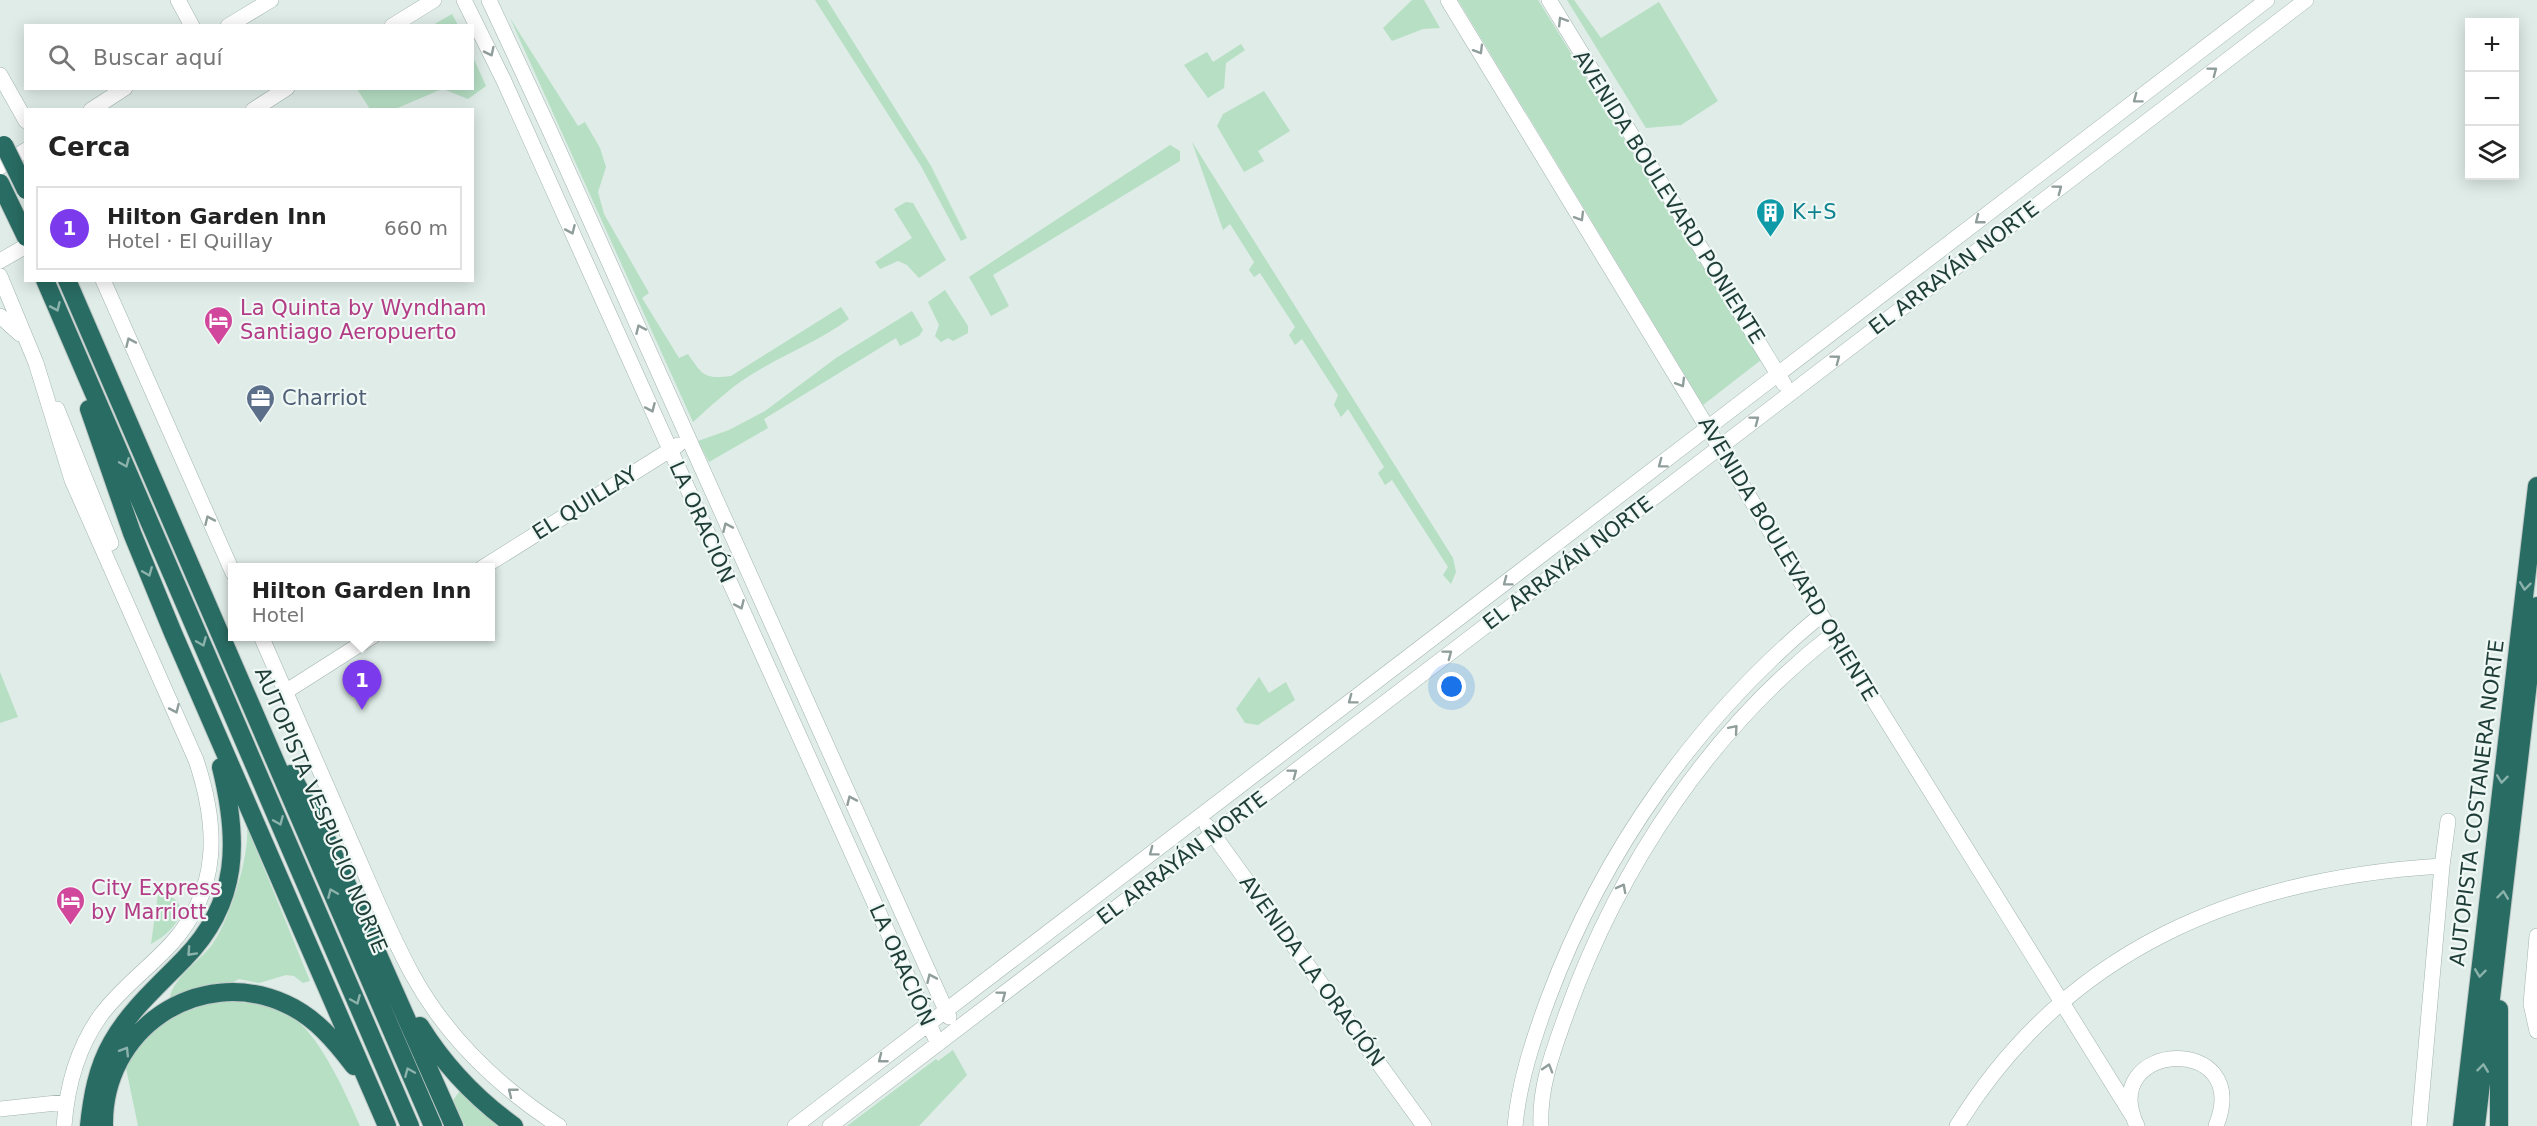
<!DOCTYPE html>
<html lang="es">
<head>
<meta charset="utf-8">
<style>
  body { margin:0; font-family:"DejaVu Sans",sans-serif; background:#f6f6f6; color:#222 }
  .controls { position:absolute; right:18px; top:18px; display:grid; overflow:hidden; border-radius:0px; box-shadow:0 3px 15px #0003 }
  .controls button { width:54px; height:54px; display:grid; place-items:center; padding:0; border:0; border-bottom:2px solid #e0e0e0; background:#fff; color:#222; font:30px sans-serif }
  .you { position:absolute; left:1452px; top:687px; width:21px; height:21px; margin:-15px; border:4px solid #fff; border-radius:50%; background:#1a73e8; box-shadow:0 0 0 9px #1a73e833 }
  .badge { display:grid; place-items:center; width:39px; height:39px; border-radius:50%; background:#7c3aed; color:#fff; font-size:20px; font-weight:700 }
  .pin { position:absolute; translate:-50% -50px; filter:drop-shadow(0 2px 3px #0008) }
  .pin::after { content:''; position:absolute; top:32px; width:21px; height:18px; background:inherit; clip-path:polygon(0 0,100% 0,50% 100%) }
  .popup { position:absolute; left:228px; top:563px; width:267px; height:78px; box-sizing:border-box; display:grid; place-content:center; border-radius:0px; background:#fff; filter:drop-shadow(0 2px 4px #0005); font-size:20px; white-space:nowrap; color:#767676 }
  .popup b { font-size:22px; color:#222 }
  .popup::after { content:''; position:absolute; left:50%; top:100%; margin-left:-12px; border:12px solid transparent; border-top-color:#fff }
  .list { margin:0; padding:0; list-style:none }
  h2 { display:flex; justify-content:space-between; align-items:center; height:78px; margin:0; padding:0 24px; font-size:26px }
  h2 small { font-size:20px; font-weight:400; color:#767676 }
  .list li { display:grid; grid-template-columns:39px 1fr auto; gap:18px; align-items:center; box-sizing:border-box; height:84px; margin:0 12px 12px; padding:0 12px; border:2px solid #e0e0e0; border-radius:0px }
  .list b { display:block; font-size:22px; white-space:nowrap }
  .list p { margin:0; font-size:20px; white-space:nowrap; color:#767676 }
  .list em { font-size:20px; font-style:normal; color:#767676 }
  .icon { flex:none; width:33px; height:33px; fill:none; stroke:currentColor; stroke-width:2; stroke-linecap:round; stroke-linejoin:round }
  .map { position:relative; flex:none; width:2537px; height:1126px; overflow:hidden }
  .search { position:absolute; background:#fff; box-shadow:0 3px 15px #0003; left:24px; top:24px; width:450px; height:66px; display:flex; align-items:center; gap:15px; box-sizing:border-box; padding:0 21px; border-radius:0px; color:#767676; font-size:22px }
  .panel { position:absolute; background:#fff; box-shadow:0 3px 15px #0003; left:24px; top:108px; width:450px; height:174px; border-radius:0px }
  .map>svg:first-child { display:block }
</style>
</head>
<body>
<div class="map">
<svg width="2537" height="1126" viewBox="0 0 2537 1126">
  <rect width="100%" height="100%" fill="#dfece7"/>
  <path fill="#b6dfc4" d="M815,0h12l104,166 36,72 -6,3 -40,-75z
    M1412,0h12l16,28 -17,1 -31,12 -9,-13z
    M1458,0h80l223,360 -58,45z
    M1567,0h7l27,38 58,-36 59,99 -37,24 -35,3z
    M452,14l6,11h-25z
    M510,18l68,108 7,-4 15,26 6,19 -8,25 6,22 45,79 -7,5 37,60 9,-4c15,22 16,25 43,22l110,-69 8,12c-28,21 -60,33 -90,51 -25,14 -45,33 -66,52z
    M1241,44l4,6 -19,13 -2,25 -16,10 -24,-33 23,-13 6,10z
    M473,57l13,29 -18,13 -25,-10 29,-1z
    M357,89h85l-47,20h-25z
    M1264,91l26,40 -32,20 6,10 -20,11 -27,-46 6,-12z
    M1192,142l261,416 3,14 -5,12 -8,-9 5,-8 -56,-87 -7,5 -7,-12 6,-6 -36,-58 -7,8 -7,-12 4,-10 -36,-56 -7,6 -6,-10 6,-8 -35,-54 -6,4 -5,-7 5,-8 -24,-38 -7,6z
    M1170,145l10,6v10l-187,114 16,31 -18,10 -22,-39z
    M906,202l7,1 33,57 -27,18 -12,-13 -9,-4 -18,8 -5,-7 37,-24 -18,-29z
    M945,290l23,36v7l-15,8 -5,-3 -7,4 -6,-6 4,-11 -11,-23z
    M912,311l11,19 -4,6 -19,10 -4,-8 -132,81 4,9 -59,34 -11,-21 31,-11 36,-19 71,-53z
    M0,672l18,45 -18,6z
    M1259,677l10,16 17,-11 9,18 -37,25 -13,-2 -9,-14z
    M247,827l63,154 -7,2 -9,-7 -8,-1 -27,8 -20,-4 -11,6 -58,15c-1,-18 31,-41 41,-54 18,-23 39,-90 36,-119z
    M158,894c14,1 21,5 24,19 -8,15 -17,23 -31,31z
    M218,1001c25,1 56,2 77,18 27,21 51,75 65,107h-222l-12,-58c23,-41 48,-55 92,-67z
    M953,1050l14,25 -48,51h-72l89,-67 2,2z
    M460,1091l48,35h-43l-12,-26z"/>
  <g fill="none" stroke-linecap="round" stroke-linejoin="round">
    <defs>
      <path id="minor" d="M178,0l14,26
        M464,0l40,81 434,963
        M489,0l61,131 399,886
        M1448,0l373,615 311,500
        M1549,0l235,384
        M228,26l43,-26
        M392,26l42,-26
        M0,75l26,46
        M91,110l34,-22
        M253,110l34,-22
        M0,167l26,-17
        M0,261l26,-15
        M0,276l36,87 36,117 124,280c22,66 25,129 -25,184 -22,24 -50,44 -70,71 -24,33 -34,71 -37,111
        M103,280l130,293
        M0,316l20,18
        M57,409l54,134
        M482,568l196,-123
        M261,636c29,67 59,134 88,201 20,45 39,93 63,137 35,64 87,113 147,152
        M285,692l88,-56
        M1207,826l217,300
        M2537,936l-6,68 6,27
        M0,1109l66,-7
        M795,1126l1472,-1126
        M830,1126l1476,-1126
        M1515,1126c4,-44 18,-86 33,-127 56,-150 150,-282 273,-384
        M1541,1126c-2,-40 13,-77 26,-114 52,-145 144,-284 266,-378
        M1957,1126c110,-178 283,-248 485,-260
        M2137,1126c-41,-86 117,-94 79,0
        M2419,1126l23,-260 6,-45"/>
      <path id="highway" d="M0,183l26,54
        M45,280l365,846
        M67,280l366,846
        M89,409l43,124 41,100 214,493
        M291,774l38,70 125,282
        M420,1026c25,40 55,72 94,100
        M89,1126c3,-29 8,-58 23,-84 18,-32 47,-57 72,-83 56,-57 55,-119 37,-192
        M104,1126c-2,-96 94,-162 182,-122 29,13 49,37 68,62
        M2462,1126l75,-640
        M2476,1126l61,-520
        M2499,1126v-117"/>
    </defs>
    <use href="#minor" stroke="#a2b4af" stroke-width="16"/>
    <use href="#highway" stroke="#c0c9c7" stroke-width="20"/>
    <use href="#minor" stroke="#fff" stroke-width="15"/>
    <use href="#highway" stroke="#296c63" stroke-width="18"/>
    <defs>
      <path id="highway-bridge" d="M4,145l22,45"/>
    </defs>
    <use href="#highway-bridge" stroke="#c0c9c7" stroke-width="20" stroke-linecap="butt"/>
    <use href="#highway-bridge" stroke="#296c63" stroke-width="18"/>
  </g>
  <defs><path id="oneway-chevron" d="M-2-3.5L2.5 0L-2 3.5" fill="none" stroke-width="1.6" stroke-linecap="round" stroke-linejoin="round" transform="scale(1.5)"/></defs>
  <g stroke="#8f9e9b">
    <use href="#oneway-chevron" transform="translate(1562 21) rotate(-122)"/>
    <use href="#oneway-chevron" transform="translate(1479 50) rotate(59)"/>
    <use href="#oneway-chevron" transform="translate(490 52) rotate(64)"/>
    <use href="#oneway-chevron" transform="translate(2213 71) rotate(-37)"/>
    <use href="#oneway-chevron" transform="translate(2137 99) rotate(143)"/>
    <use href="#oneway-chevron" transform="translate(2058 189) rotate(-37)"/>
    <use href="#oneway-chevron" transform="translate(1580 217) rotate(59)"/>
    <use href="#oneway-chevron" transform="translate(1979 220) rotate(142)"/>
    <use href="#oneway-chevron" transform="translate(571 230) rotate(66)"/>
    <use href="#oneway-chevron" transform="translate(640 329) rotate(-114)"/>
    <use href="#oneway-chevron" transform="translate(130 342) rotate(-114)"/>
    <use href="#oneway-chevron" transform="translate(1836 359) rotate(-37)"/>
    <use href="#oneway-chevron" transform="translate(1681 383) rotate(59)"/>
    <use href="#oneway-chevron" transform="translate(651 408) rotate(66)"/>
    <use href="#oneway-chevron" transform="translate(1755 420) rotate(-37)"/>
    <use href="#oneway-chevron" transform="translate(1662 464) rotate(143)"/>
    <use href="#oneway-chevron" transform="translate(209 520) rotate(-114)"/>
    <use href="#oneway-chevron" transform="translate(727 527) rotate(-114)"/>
    <use href="#oneway-chevron" transform="translate(1507 582) rotate(143)"/>
    <use href="#oneway-chevron" transform="translate(740 605) rotate(66)"/>
    <use href="#oneway-chevron" transform="translate(1448 654) rotate(-37)"/>
    <use href="#oneway-chevron" transform="translate(1352 700) rotate(143)"/>
    <use href="#oneway-chevron" transform="translate(175 709) rotate(66)"/>
    <use href="#oneway-chevron" transform="translate(1734 729) rotate(-49)"/>
    <use href="#oneway-chevron" transform="translate(1293 773) rotate(-37)"/>
    <use href="#oneway-chevron" transform="translate(851 800) rotate(-114)"/>
    <use href="#oneway-chevron" transform="translate(1153 852) rotate(143)"/>
    <use href="#oneway-chevron" transform="translate(1622 888) rotate(-62)"/>
    <use href="#oneway-chevron" transform="translate(931 978) rotate(-114)"/>
    <use href="#oneway-chevron" transform="translate(1002 995) rotate(-37)"/>
    <use href="#oneway-chevron" transform="translate(882 1059) rotate(142)"/>
    <use href="#oneway-chevron" transform="translate(1548 1068) rotate(-73)"/>
    <use href="#oneway-chevron" transform="translate(512 1092) rotate(-141)"/>
  </g>
  <g stroke="#8cb2ac">
    <use href="#oneway-chevron" transform="translate(56 307) rotate(66)"/>
    <use href="#oneway-chevron" transform="translate(125 463) rotate(67)"/>
    <use href="#oneway-chevron" transform="translate(148 572) rotate(68)"/>
    <use href="#oneway-chevron" transform="translate(2525 586) rotate(97)"/>
    <use href="#oneway-chevron" transform="translate(202 642) rotate(67)"/>
    <use href="#oneway-chevron" transform="translate(2502 779) rotate(97)"/>
    <use href="#oneway-chevron" transform="translate(279 821) rotate(67)"/>
    <use href="#oneway-chevron" transform="translate(332 893) rotate(-113)"/>
    <use href="#oneway-chevron" transform="translate(2503 895) rotate(-83)"/>
    <use href="#oneway-chevron" transform="translate(191 952) rotate(133)"/>
    <use href="#oneway-chevron" transform="translate(2480 973) rotate(97)"/>
    <use href="#oneway-chevron" transform="translate(356 1000) rotate(67)"/>
    <use href="#oneway-chevron" transform="translate(125 1051) rotate(-58)"/>
    <use href="#oneway-chevron" transform="translate(2483 1068) rotate(-83)"/>
    <use href="#oneway-chevron" transform="translate(409 1072) rotate(-113)"/>
  </g>
  <defs>
    <symbol id="building-pin" viewBox="-11 -11 22 30"><path d="M0 17L-7.5 6A9.5 9.5 0 1 1 7.5 6Z" fill="#0f9aa8" stroke="#f0f8f5"/><path d="M-4-6H4V6H1V3H-1V6H-4ZM-2.5-4.3h1.7v1.8h-1.7ZM.8-4.3h1.7v1.8H.8ZM-2.5-1h1.7V.8h-1.7ZM.8-1h1.7V.8H.8Z" fill="#fff"/></symbol>
    <symbol id="hotel-pin" viewBox="-11 -11 22 30"><path d="M0 17L-7.5 6A9.5 9.5 0 1 1 7.5 6Z" fill="#d1479c" stroke="#f0f8f5"/><path d="M-6-4.5h1.5V1H6V5H4.5V3h-9V5H-6ZM-4 0a1.8 1.8 0 1 1 3.6 0ZM.5 0V-2.5h3Q6-2.5 6 0Z" fill="#fff"/></symbol>
    <symbol id="office-pin" viewBox="-11 -11 22 30"><path d="M0 17L-7.5 6A9.5 9.5 0 1 1 7.5 6Z" fill="#5c6f8a" stroke="#f0f8f5"/><path d="M-6-3h4V-5.5h4V-3h4V5H-6ZM-1-4.5V-3h2v-1.5ZM-6 0V1H6V0Z" fill="#fff"/></symbol>
  </defs>
  <g fill-rule="evenodd">
    <use href="#building-pin" x="1754" y="196" width="33" height="45"/>
    <use href="#hotel-pin" x="202" y="304" width="33" height="45"/>
    <use href="#office-pin" x="244" y="382" width="33" height="45"/>
    <use href="#hotel-pin" x="54" y="884" width="33" height="45"/>
  </g>
  <g text-anchor="middle" stroke-width="4.5" stroke-linejoin="round" paint-order="stroke">
    <g font-size="21" fill="#1f3d37" stroke="#f0f8f5">
      <text transform="translate(1669 197) rotate(58)" y="7">AVENIDA BOULEVARD PONIENTE</text>
      <text transform="translate(1954 268) rotate(-37)" y="7">EL ARRAYÁN NORTE</text>
      <text transform="translate(585 503) rotate(-32)" y="7">EL QUILLAY</text>
      <text transform="translate(702 522) rotate(66)" y="7">LA ORACIÓN</text>
      <text transform="translate(1788 559) rotate(59)" y="7">AVENIDA BOULEVARD ORIENTE</text>
      <text transform="translate(1568 563) rotate(-37)" y="7">EL ARRAYÁN NORTE</text>
      <text transform="translate(2477 803) rotate(-83)" y="7">AUTOPISTA COSTANERA NORTE</text>
      <text transform="translate(321 810) rotate(67)" y="7">AUTOPISTA VESPUCIO NORTE</text>
      <text transform="translate(1182 858) rotate(-37)" y="7">EL ARRAYÁN NORTE</text>
      <text transform="translate(902 965) rotate(66)" y="7">LA ORACIÓN</text>
      <text transform="translate(1312 971) rotate(54)" y="7">AVENIDA LA ORACIÓN</text>
    </g>
    <g font-size="21" fill="#0d838f" stroke="#f0f8f5" text-anchor="start">
      <text x="1792" y="219">K+S</text>
    </g>
    <g font-size="21" fill="#b23c85" stroke="#f0f8f5" text-anchor="start">
      <text x="240" y="315">La Quinta by Wyndham<tspan x="240" dy="24">Santiago Aeropuerto</tspan></text>
      <text x="91" y="895">City Express<tspan x="91" dy="24">by Marriott</tspan></text>
    </g>
    <g font-size="21" fill="#4e5e75" stroke="#f0f8f5" text-anchor="start">
      <text x="282" y="405">Charriot</text>
    </g>
  </g>
</svg>
<div class="controls">
<button>+</button>
<button>−</button>
<button><svg class="icon" aria-label="layers" viewBox="0 0 24 24"><path d="M12 4l9 5-9 5-9-5zM3 14l9 5 9-5"/></svg></button>
</div>
<div class="you"></div>
<div class="pin badge" style="left:362px;top:710px">1</div>
<div class="popup"><b>Hilton Garden Inn</b>Hotel</div>
<div class="search"><svg class="icon" aria-label="search" viewBox="0 0 24 24"><circle cx="10" cy="10" r="6"/><path d="M15 15l6 6"/></svg>Buscar aquí</div>
<section class="panel">
<h2>Cerca<small></small></h2>
<ul class="list">
<li><span class="badge">1</span><div><b>Hilton Garden Inn</b><p>Hotel · El Quillay</p></div><em>660 m</em></li>
</ul>
</section>
</div>
</body>
</html>
